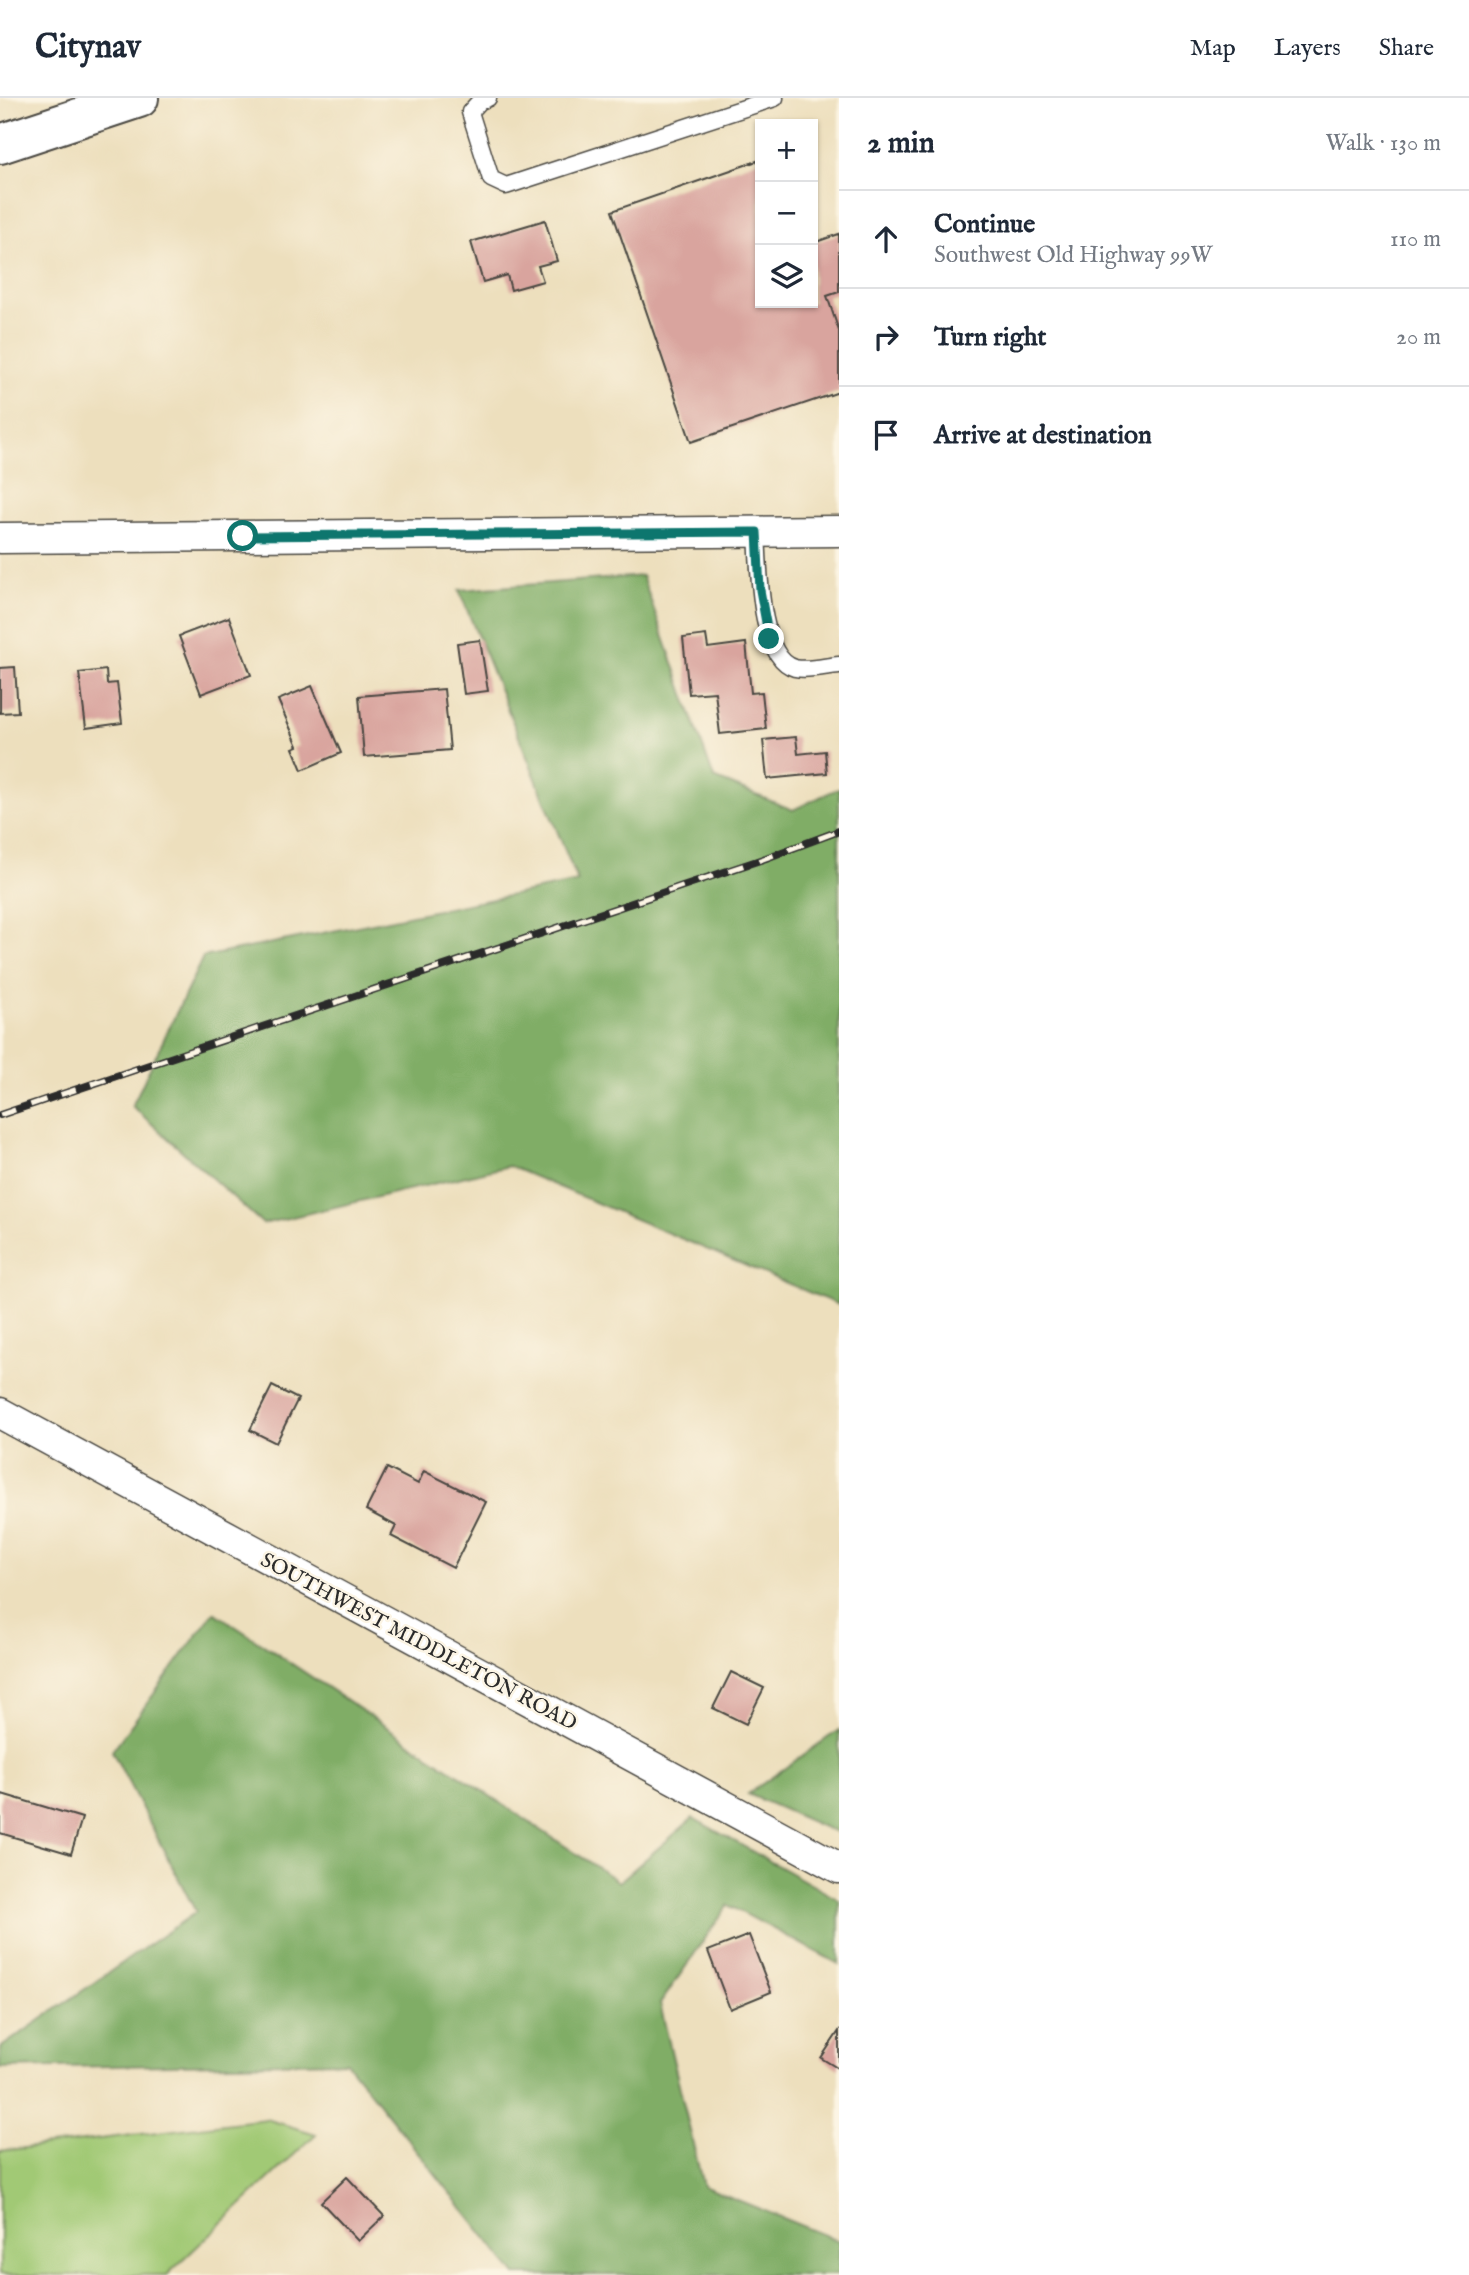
<!DOCTYPE html>
<html lang="en">
<head>
<meta charset="utf-8">
<style>
  body { margin:0; font-family:"IM FELL English",serif; background:#f6f6f7; color:#1f2937 }
  .controls { position:absolute; right:21px; top:21px; display:grid; overflow:hidden; border-radius:0px; box-shadow:0 2px 5px #0004 }
  .controls button { width:63px; height:63px; display:grid; place-items:center; padding:0; border:0; border-bottom:2px solid #e0e1e3; background:#fff; color:#1f2937; font:35px sans-serif }
  .stop { position:absolute; width:21px; height:21px; margin:-16px; border:5px solid #0f766e; border-radius:50%; background:#fff }
  .stop.end { background:#0f766e; border-color:#fff; box-shadow:0 2px 7px #0008 }
  .list { margin:0; padding:0; list-style:none }
  h2 { display:flex; justify-content:space-between; align-items:center; height:91px; margin:0; padding:0 28px; font-size:30px }
  h2 small { font-size:23px; font-weight:400; color:#747a83 }
  .list li { display:grid; grid-template-columns:46px 1fr auto; gap:21px; align-items:center; box-sizing:border-box; height:98px; padding:0 28px; border-top:2px solid #e0e1e3 }
  .list b { display:block; font-size:26px; white-space:nowrap }
  .list p { margin:0; font-size:23px; white-space:nowrap; color:#747a83 }
  .list em { font-size:23px; font-style:normal; color:#747a83 }
  .icon { flex:none; width:38px; height:38px; fill:none; stroke:currentColor; stroke-width:2; stroke-linecap:round; stroke-linejoin:round }
  .map { position:relative; flex:none; width:839px; height:2177px; overflow:hidden }
  header { display:flex; align-items:center; gap:42px; box-sizing:border-box; height:98px; padding:0 35px; background:#fff; border-bottom:2px solid #e0e1e3 }
  header strong { font-size:33px }
  nav { display:flex; gap:38px; margin-inline-start:auto; font-size:24px }
  main { display:flex }
  aside { flex:1; background:#fff }
  .map>svg:first-child { display:block }
</style>
</head>
<body>
<header>
<strong>Citynav</strong>
<nav><a>Map</a><a>Layers</a><a>Share</a></nav>
</header>
<main>
<div class="map">
<svg width="839" height="2177" viewBox="0 0 839 2177">
  <rect width="100%" height="100%" fill="#fcf5e5"/>
  <filter id="ink" filterUnits="userSpaceOnUse"><feTurbulence type="fractalNoise" baseFrequency=".0143" numOctaves="2"/><feDisplacementMap in="SourceGraphic" scale="14" xChannelSelector="R" yChannelSelector="G"/><feConvolveMatrix kernelMatrix="1 2 1 2 8 2 1 2 1" color-interpolation-filters="sRGB"/></filter>
  <filter id="wash" filterUnits="userSpaceOnUse"><feTurbulence type="fractalNoise" baseFrequency=".00686" numOctaves="4" result="noise"/><feDisplacementMap in="SourceGraphic" scale="28" xChannelSelector="R" yChannelSelector="G"/><feGaussianBlur stdDeviation="1.57" result="paint"/><feColorMatrix in="noise" values="0 0 0 0 0 0 0 0 0 0 0 0 0 0 0 0 0 1.4 0 .05"/><feComposite in="paint" operator="in"/></filter>
  <g filter="url(#wash)">
    <rect width="100%" height="100%" fill="#eddfbd"/>
    <path fill="#a1c974" stroke="#667a50" stroke-width="2" d="M266,2021l50,15 -149,141h-167v-124z"/>
    <path fill="#80ad66" stroke="#566c48" stroke-width="2" d="M642,478l72,202 79,32 46,-22v517l-330,-139 -246,58 -131,-118 71,-149 375,-75 -119,-292z
      M214,1514l405,270 74,-64 146,82v64l-111,-59 -68,99 43,182 136,55v34h-323l-170,-213 -346,6v-20l196,-136 -84,-161z
      M839,1632v104l-91,-40z"/>
    <g id="blocks">
      <path fill="#d9a49e" d="M760,62v143h53v-60l26,-9v58l-12,4 12,35v61l-148,50 -79,-231z
        M545,122l12,41 -19,5 5,15 -32,9 -4,-15 -24,7 -12,-40z
        M229,519l22,58 -50,19 -22,-58z
        M706,537l2,13 38,-5 5,50 11,-1 4,37 -46,5 -5,-42 -26,2 -6,-56z
        M480,542l8,51 -24,3 -7,-51z
        M15,569l3,45 -18,1v-45z
        M106,572l1,14 10,-1 5,40 -36,5 -7,-55z
        M312,588l29,67 -39,17 -9,-22 5,-2 -20,-46z
        M444,591l6,61 -86,7 -5,-61z
        M796,639l2,17 27,-3 2,22 -60,6 -4,-39z
        M272,1288l26,13 -22,44 -26,-13z
        M387,1370l31,16 6,-13 62,31 -33,66 -62,-32 5,-10 -30,-16z
        M731,1574l33,16 -18,36 -33,-16z
        M2,1696l80,24 -11,36 -71,-21v-31z
        M749,1837l22,57 -41,17 -22,-58z
        M839,1933v38l-18,-11z
        M347,2079l37,39 -26,25 -37,-39z"/>
    </g>
  </g>
  <g filter="url(#ink)">
    <use href="#blocks" fill-opacity="0" stroke="#484641" stroke-width="2"/>
    <g fill="none" stroke-linecap="round" stroke-linejoin="round">
      <defs>
        <path id="lane" d="M488,0l-8,3 -10,11 21,67 15,7 269,-88
          M757,434c2,31 1,126 38,136 13,3 31,-2 44,-3"/>
        <path id="street" d="M0,440l839,-7
          M0,1315l839,455"/>
        <path id="highway" d="M0,46l139,-46"/>
      </defs>
      <use href="#lane" stroke="#484641" stroke-width="19"/>
      <use href="#street" stroke="#484641" stroke-width="33"/>
      <use href="#highway" stroke="#484641" stroke-width="42"/>
      <use href="#lane" stroke="#fff" stroke-width="16"/>
      <use href="#street" stroke="#fff" stroke-width="30"/>
      <use href="#highway" stroke="#fff" stroke-width="38"/>
      <defs>
        <path id="rail" d="M0,1017l766,-257 73,-27"/>
      </defs>
      <use href="#rail" stroke="#2b2b2b" stroke-width="8"/>
      <use href="#rail" stroke="#fcf5e5" stroke-width="5" stroke-dasharray="16" stroke-linecap="butt"/>
    </g>
  </g>
  <g fill="none" stroke-linecap="round" stroke-linejoin="round" filter="url(#ink)">
    <path stroke="#0f766e" stroke-width="9" d="M243,438l514,-4 3,58 9,49"/>
  </g>
  <g text-anchor="middle" stroke-width="5" stroke-linejoin="round" paint-order="stroke">
    <g font-size="21" fill="#2b2b2b" stroke="#fcf5e5">
      <text transform="translate(419 1543) rotate(28)" y="7">SOUTHWEST MIDDLETON ROAD</text>
    </g>
  </g>
</svg>
<div class="controls">
<button>+</button>
<button>−</button>
<button><svg class="icon" aria-label="layers" viewBox="0 0 24 24"><path d="M12 4l9 5-9 5-9-5zM3 14l9 5 9-5"/></svg></button>
</div>
<div class="stop" style="left:243px;top:438px"></div>
<div class="stop end" style="left:769px;top:541px"></div>
</div>
<aside>
<h2>2 min<small>Walk · 130 m</small></h2>
<ul class="list">
<li><svg class="icon" aria-label="ahead" viewBox="0 0 24 24"><path d="M12 20V5M6 11l6-6 6 6"/></svg><div><b>Continue</b><p>Southwest Old Highway 99W</p></div><em>110 m</em></li>
<li><svg class="icon" aria-label="right" viewBox="0 0 24 24"><path d="M7 20v-9h11M14 6l5 5-5 5"/></svg><div><b>Turn right</b></div><em>20 m</em></li>
<li><svg class="icon" aria-label="arrive" viewBox="0 0 24 24"><path d="M6 21V4h12l-3 4 3 4H6"/></svg><div><b>Arrive at destination</b></div></li>
</ul>
</aside>
</main>
</body>
</html>
